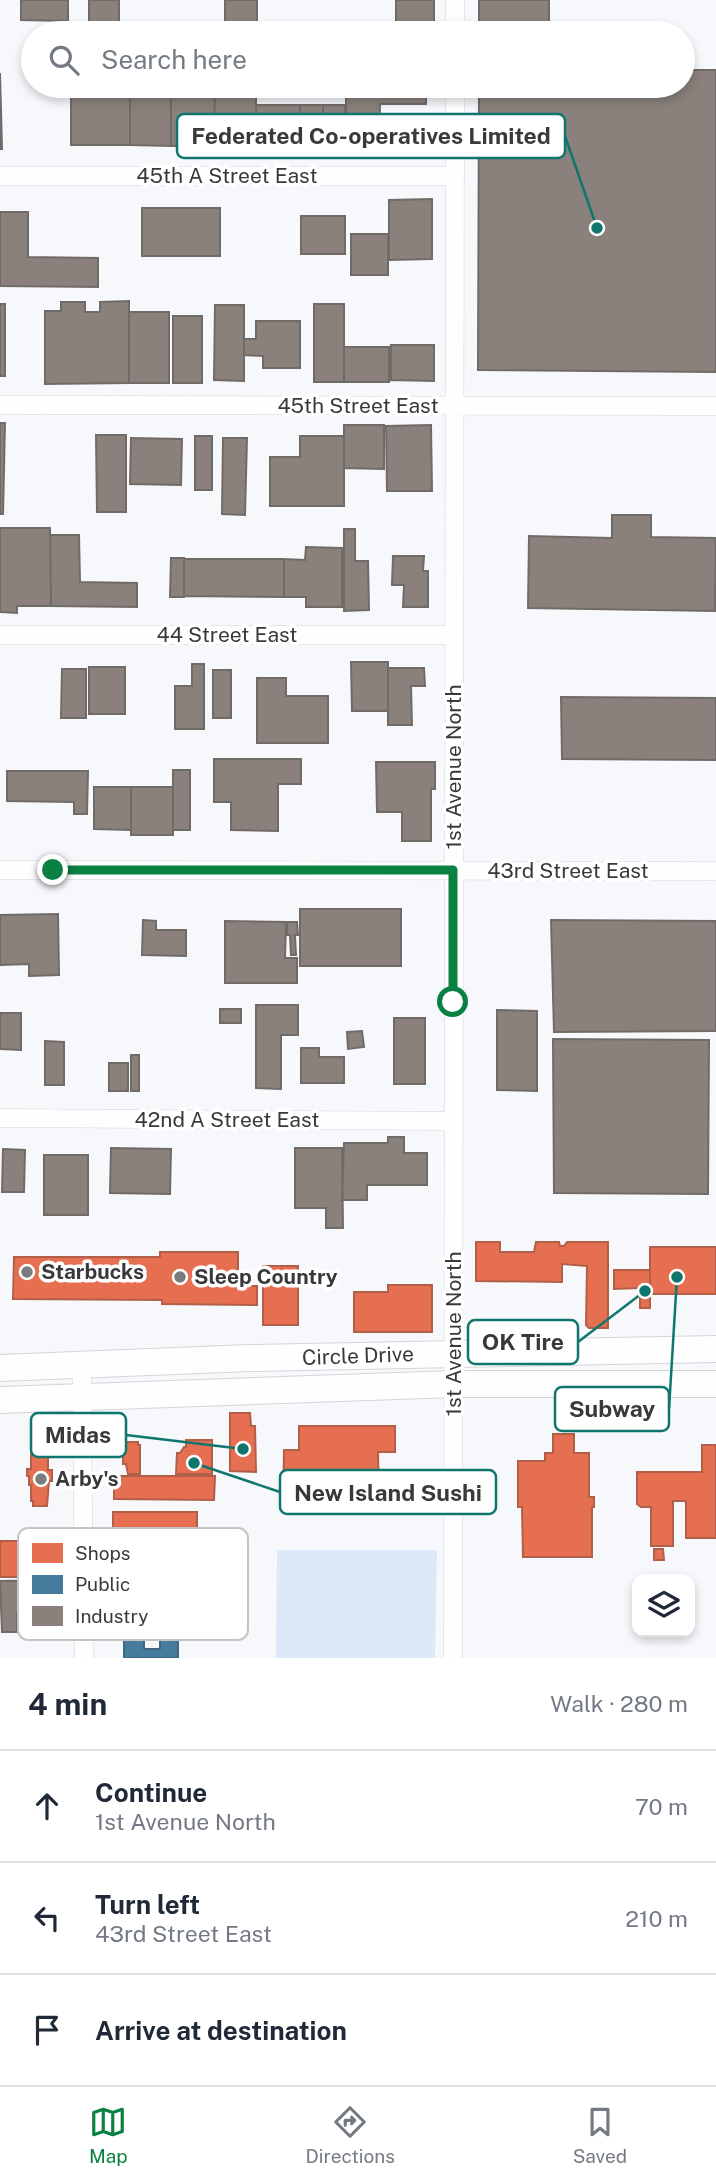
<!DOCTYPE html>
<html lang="en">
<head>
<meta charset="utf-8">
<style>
  body { margin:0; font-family:"Public Sans",sans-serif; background:#f6f6f7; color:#1f2937 }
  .controls { position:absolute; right:21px; bottom:21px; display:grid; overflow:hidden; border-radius:14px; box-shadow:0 4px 10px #0003 }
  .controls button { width:63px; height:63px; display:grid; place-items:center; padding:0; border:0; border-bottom:2px solid #e0e1e3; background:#fff; color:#1f2937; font:35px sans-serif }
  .stop { position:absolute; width:21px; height:21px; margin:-16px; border:5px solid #0b8043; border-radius:50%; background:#fff }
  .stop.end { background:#0b8043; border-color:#fff; box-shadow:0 2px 7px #0008 }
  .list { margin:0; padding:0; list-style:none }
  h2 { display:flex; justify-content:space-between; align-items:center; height:91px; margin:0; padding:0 28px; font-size:30px }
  h2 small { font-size:23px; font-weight:400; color:#747a83 }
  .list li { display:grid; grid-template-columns:46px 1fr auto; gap:21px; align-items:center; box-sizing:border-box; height:112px; padding:0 28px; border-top:2px solid #e0e1e3 }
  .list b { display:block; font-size:26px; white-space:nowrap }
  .list p { margin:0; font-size:23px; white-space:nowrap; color:#747a83 }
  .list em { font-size:23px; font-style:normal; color:#747a83 }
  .icon { flex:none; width:38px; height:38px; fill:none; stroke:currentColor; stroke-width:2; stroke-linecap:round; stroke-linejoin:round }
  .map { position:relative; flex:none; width:716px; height:1658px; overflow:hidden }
  .search { position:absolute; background:#fff; box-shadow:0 4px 10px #0003; left:21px; right:21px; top:21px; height:77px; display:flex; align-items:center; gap:18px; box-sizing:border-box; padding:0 24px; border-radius:38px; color:#747a83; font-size:26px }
  .sheet { height:427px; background:#fff }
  nav { display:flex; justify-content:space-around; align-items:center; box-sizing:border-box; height:98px; border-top:2px solid #e0e1e3; background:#fff; font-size:19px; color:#747a83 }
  nav a { display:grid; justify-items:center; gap:4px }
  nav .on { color:#0b8043 }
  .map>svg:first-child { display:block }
</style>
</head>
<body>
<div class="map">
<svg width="716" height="1658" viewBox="0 0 716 1658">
  <rect width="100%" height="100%" fill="#f6f8fb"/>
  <path fill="#dde8f9" d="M277,1550h160l-2,108h-159z"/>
  <path fill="#e76f51" stroke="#b25f4a" stroke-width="2" d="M476,1242h24v10h34l2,-10h23l1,4h4l3,-4h41v86h-19l-3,-3 1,-59 -25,-2v18l-86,-1z
    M650,1247h66v47h-66z
    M160,1252h78v22h9v12h10v19l-95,-1v-4l-149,-1 1,-42h146z
    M263,1266h35v59h-35z
    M614,1270h36v38h-10v-20l-26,1z
    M388,1285h44v47h-78v-40h34z
    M230,1413h20l1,13h4l1,46 -26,-1z
    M299,1426h96v26h-17l1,51h-8v9h-88l1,-62h15z
    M553,1434h21v19h15v44h5v10h-2v50h-69l-1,-50h-4v-46h27v-8h8z
    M186,1440h26v34h-36l1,-21h3l4,-6h2z
    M123,1442h15v3h2v29h-12l-2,-10h-3z
    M702,1445h14v93h-30v-37h-13v45h-22v-39h-10l-4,-3v-32h65z
    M31,1446h17v24h4v11h-3l-2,25h-14v-5h-2v-16h-2v-9h-2v-7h4z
    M114,1476h101l-1,24 -100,-1z
    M113,1512h84v36h-84z
    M0,1541h35v36h-35z
    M654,1549h9l1,11h-10z"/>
  <path fill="#457b9d" stroke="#416780" stroke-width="2" d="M124,1584l55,1v25h-35v39h16v-29h18v38h-54v-24h-5v-10h5z"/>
  <path fill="#8a817c" stroke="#716b68" stroke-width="2" d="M21,0h47v21l-47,-1z
    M89,0h30v24h-30z
    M225,0h32v24h-32z
    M396,0h38v33h-38z
    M479,0h70v33h-70z
    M683,70h33v302l-238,-2 1,-284h204z
    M0,73l2,76h-2z
    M71,86h59v59h-59z
    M130,86h41v60l-41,-1z
    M171,86h44l-1,60h-43z
    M215,86h41v60h-42z
    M346,86h80v18h-46l-1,50h-22v-13h-11z
    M256,105h44v41h-44z
    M300,105h23v41h-23z
    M323,105h22v41h-22z
    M432,199v60l-43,1v-60z
    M142,208h78v48h-78z
    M0,212h28v45l70,1v29l-98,-1z
    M301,216h44v38h-44z
    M351,234h37v41h-37z
    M129,301v82l-84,1v-73h16v-9h24v10h15v-10z
    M0,304h5v72h-5z
    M314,304h30v78h-30z
    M215,305h29v76l-30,-1z
    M129,312h40v71h-40z
    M173,316h29v67h-29z
    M256,321h44v47h-37v-12l-19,-1v-16h12z
    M391,345h43v36l-43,-1z
    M344,347h45v35h-45z
    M0,423h5l-2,91h-3z
    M344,425h40v44l-40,-1z
    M431,425l1,66h-45l-1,-65z
    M96,435h30v77h-29z
    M195,436h17v54h-17z
    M300,436h44v70h-74v-49h30z
    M131,438l51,1 -1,46 -51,-1z
    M223,438h24l-2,77 -23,-1z
    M612,515h39v22l65,1 -1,73 -187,-3 1,-72 83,2z
    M0,528h50l1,78h-34v7l-17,-1z
    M344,529h11v32h13l1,49 -25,1z
    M50,535h29l1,47 57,1v24l-86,-1z
    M306,547l36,1v59h-36v-10h-22v-38l21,1z
    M393,556h31l-1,15h5v36h-25l1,-22h-12z
    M171,558h13v39h-14z
    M184,559h100v38l-100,-1z
    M351,662h37v49h-36z
    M192,664h12v65h-29v-43h17z
    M89,667h36v47h-36z
    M388,668h36l1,18h-14l1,39h-24z
    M62,669h24v49h-25z
    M213,670h18v48h-18z
    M257,678h29v18h42v47h-71z
    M561,697l155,1v62l-154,-1z
    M214,759h87v25h-23v47l-47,-1v-28h-17z
    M376,762h59v27h-4v52h-29v-29h-25z
    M173,770h17v60h-17z
    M7,771h81l-1,43h-13v-12l-67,-1z
    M94,787h37v43l-37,-1z
    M131,787h42v48h-42z
    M300,909h101v57h-101z
    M58,914l1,61 -30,1v-12l-29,1v-50z
    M143,920l13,1v9h30v26l-44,-1z
    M551,920l165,1v110l-162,1z
    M225,921l61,1 -1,36h12v25h-72z
    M287,922h10l1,13h-3l1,20h-5l-1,-20h-3z
    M256,1005h42v30h-17v54l-25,-1z
    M220,1009h21v14h-21z
    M497,1010l40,1v80l-40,-1z
    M0,1013h21v37l-21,-1z
    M394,1018h31v66h-31z
    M362,1031l2,16 -16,2 -1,-17z
    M553,1039l156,1 -1,154 -154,-1z
    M45,1041l19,1v43h-19z
    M301,1048h18v9h25v26h-43z
    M131,1055h8v36h-8z
    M109,1063h19v28h-19z
    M388,1137h16v16h23v32h-60v15h-25l2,-57h44z
    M111,1148l60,1 -1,45 -60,-1z
    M295,1148h47l1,80h-17v-20h-31z
    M3,1149l22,1 -1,42h-22z
    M44,1155h44v60h-44z
    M62,1580l1,33h-46v19h-15l-2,-51z"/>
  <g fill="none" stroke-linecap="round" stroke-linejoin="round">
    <defs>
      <path id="minor" d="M455,33v-33
        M0,176h454
        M0,405l716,1
        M0,635h454
        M0,870l716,1
        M0,1118l453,3
        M82,1366l2,292
        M453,1658l2,-1572"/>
      <path id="highway" d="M0,1368l250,-10 466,-9
        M0,1400l454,-16h262"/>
    </defs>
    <use href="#minor" stroke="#d3d5d7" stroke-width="19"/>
    <use href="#highway" stroke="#d3d5d7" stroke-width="28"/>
    <use href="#minor" stroke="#fefefe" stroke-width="18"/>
    <use href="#highway" stroke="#fefefe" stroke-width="26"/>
  </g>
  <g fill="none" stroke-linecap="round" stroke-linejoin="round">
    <path stroke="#0b8043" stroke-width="9" d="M53,870h400v132"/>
  </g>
  <g fill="#7a7c7e" stroke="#fff" stroke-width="2.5">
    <circle cx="27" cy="1272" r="7"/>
    <circle cx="180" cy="1277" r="7"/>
    <circle cx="41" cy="1479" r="7"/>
  </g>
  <g text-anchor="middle" stroke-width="7" stroke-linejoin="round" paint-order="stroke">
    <g font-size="21" fill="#38393b" stroke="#fff">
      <text x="227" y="183">45th A Street East</text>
      <text x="358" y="413">45th Street East</text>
      <text x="227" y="642">44 Street East</text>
      <text transform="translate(454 767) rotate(-90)" y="7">1st Avenue North</text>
      <text x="568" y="878">43rd Street East</text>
      <text x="227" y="1127">42nd A Street East</text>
      <text transform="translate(454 1334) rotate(-90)" y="7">1st Avenue North</text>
      <text transform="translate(358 1356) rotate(-2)" y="7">Circle Drive</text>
    </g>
    <g font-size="21" font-weight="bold" fill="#38393b" stroke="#fff" text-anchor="start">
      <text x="41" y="1279">Starbucks</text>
      <text x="194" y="1284">Sleep Country</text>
      <text x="55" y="1486">Arby's</text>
    </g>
  </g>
  <rect x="18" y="1528" width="230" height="112" rx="10" fill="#fff" stroke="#c3c4c4" stroke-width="2"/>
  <rect x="32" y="1543" width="31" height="20" fill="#e76f51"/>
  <rect x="32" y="1575" width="31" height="19" fill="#457b9d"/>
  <rect x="32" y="1606" width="31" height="20" fill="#8a817c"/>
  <g font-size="19" fill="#38393b">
    <text x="75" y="1560">Shops</text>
    <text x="75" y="1591">Public</text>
    <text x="75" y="1623">Industry</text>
  </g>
  <path fill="none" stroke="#0f766e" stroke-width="2.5" d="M597 228L565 136M645 1291L578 1342M677 1277L669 1409M243 1449L126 1435M194 1463L280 1492"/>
  <g fill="#0f766e" stroke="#fff" stroke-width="2.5">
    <circle cx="597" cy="228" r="7"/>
    <circle cx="645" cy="1291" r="7"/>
    <circle cx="677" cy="1277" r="7"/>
    <circle cx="243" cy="1449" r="7"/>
    <circle cx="194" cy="1463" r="7"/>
  </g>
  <g fill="#fff" stroke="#0f766e" stroke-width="2.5">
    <rect x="177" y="114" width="388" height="44" rx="7"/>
    <rect x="468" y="1320" width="110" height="44" rx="7"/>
    <rect x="555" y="1387" width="114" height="44" rx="7"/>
    <rect x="31" y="1413" width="95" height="44" rx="7"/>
    <rect x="280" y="1470" width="216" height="44" rx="7"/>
  </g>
  <g font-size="23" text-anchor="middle" font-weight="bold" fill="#38393b">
    <text x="371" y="144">Federated Co-operatives Limited</text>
    <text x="523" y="1350">OK Tire</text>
    <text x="612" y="1417">Subway</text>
    <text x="78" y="1443">Midas</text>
    <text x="388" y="1501">New Island Sushi</text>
  </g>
</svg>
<div class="controls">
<button><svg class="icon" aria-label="layers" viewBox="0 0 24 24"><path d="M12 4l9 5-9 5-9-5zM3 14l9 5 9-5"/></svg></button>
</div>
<div class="stop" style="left:453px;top:1002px"></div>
<div class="stop end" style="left:53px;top:870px"></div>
<div class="search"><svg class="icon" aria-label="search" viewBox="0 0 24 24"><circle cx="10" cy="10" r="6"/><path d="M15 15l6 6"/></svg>Search here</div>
</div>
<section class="sheet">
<h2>4 min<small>Walk · 280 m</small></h2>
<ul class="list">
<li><svg class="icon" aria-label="ahead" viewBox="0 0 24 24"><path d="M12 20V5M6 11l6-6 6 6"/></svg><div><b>Continue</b><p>1st Avenue North</p></div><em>70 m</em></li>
<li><svg class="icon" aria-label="left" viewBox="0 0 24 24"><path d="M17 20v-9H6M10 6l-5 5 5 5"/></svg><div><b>Turn left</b><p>43rd Street East</p></div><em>210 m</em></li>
<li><svg class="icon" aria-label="arrive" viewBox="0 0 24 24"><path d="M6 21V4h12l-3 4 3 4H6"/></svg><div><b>Arrive at destination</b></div></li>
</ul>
</section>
<nav>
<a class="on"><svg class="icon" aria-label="map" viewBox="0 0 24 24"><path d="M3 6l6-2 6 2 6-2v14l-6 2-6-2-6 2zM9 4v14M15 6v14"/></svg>Map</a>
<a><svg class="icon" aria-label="directions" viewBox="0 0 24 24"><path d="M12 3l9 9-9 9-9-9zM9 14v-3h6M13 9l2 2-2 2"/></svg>Directions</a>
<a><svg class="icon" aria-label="saved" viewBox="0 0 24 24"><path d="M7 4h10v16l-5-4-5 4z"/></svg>Saved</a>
</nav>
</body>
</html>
